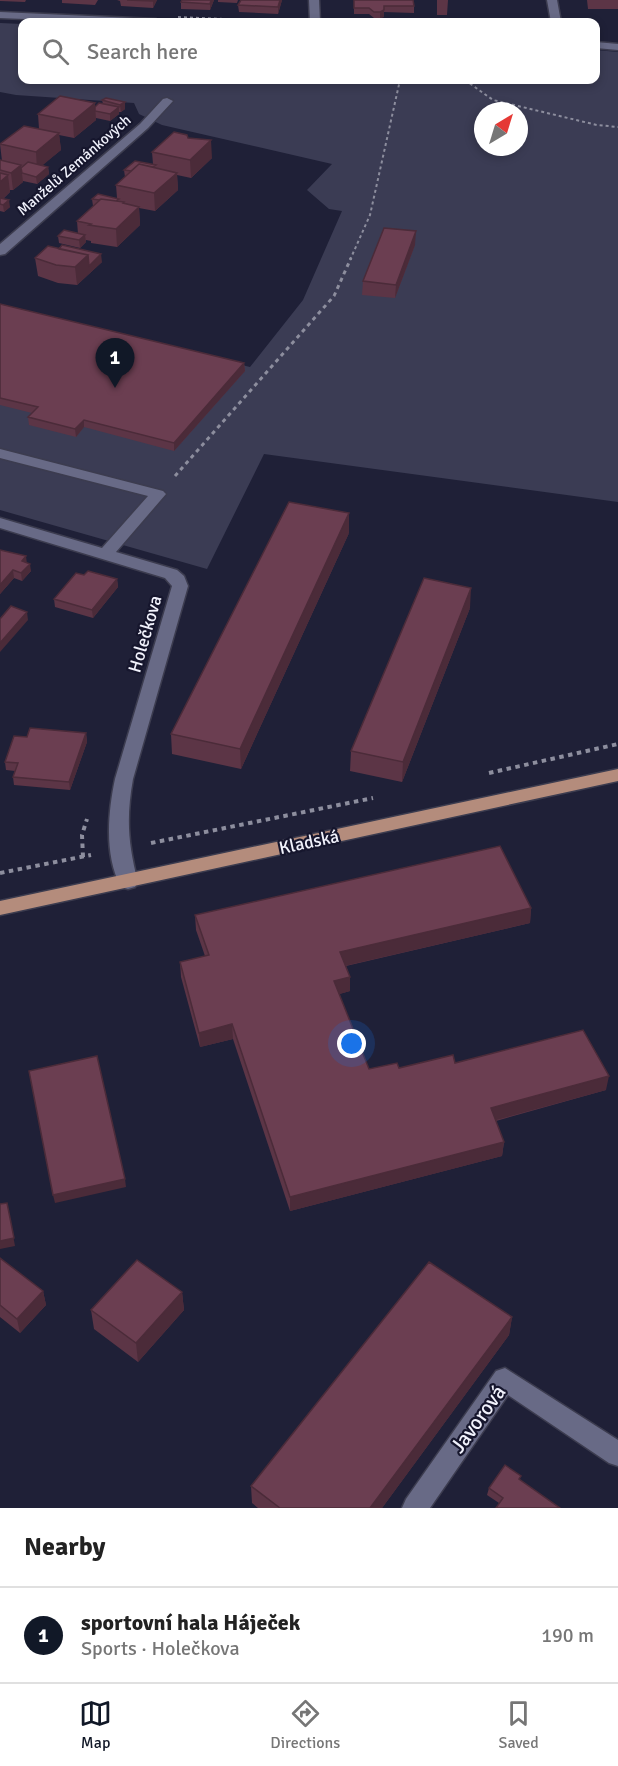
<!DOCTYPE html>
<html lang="en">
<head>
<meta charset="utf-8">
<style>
  body { margin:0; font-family:Signika,sans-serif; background:#f2f2f2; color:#222 }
  .compass { position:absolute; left:474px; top:102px; width:54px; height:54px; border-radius:50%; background:#fff; box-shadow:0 3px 9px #0003; rotate:38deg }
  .you { position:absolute; left:352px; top:1044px; width:21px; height:21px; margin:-15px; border:4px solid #fff; border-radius:50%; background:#1a73e8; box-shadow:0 0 0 9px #1a73e833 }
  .badge { display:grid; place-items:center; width:39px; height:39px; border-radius:50%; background:#111827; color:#fff; font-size:20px; font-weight:700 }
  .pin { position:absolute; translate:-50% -50px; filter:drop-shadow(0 2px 3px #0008) }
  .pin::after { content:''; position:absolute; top:32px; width:21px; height:18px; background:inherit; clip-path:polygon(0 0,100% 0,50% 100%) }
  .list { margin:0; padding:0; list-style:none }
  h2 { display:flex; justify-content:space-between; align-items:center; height:78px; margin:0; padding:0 24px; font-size:26px }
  h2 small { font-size:20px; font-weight:400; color:#767676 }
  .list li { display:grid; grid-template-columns:39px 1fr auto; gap:18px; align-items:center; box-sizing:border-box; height:96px; padding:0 24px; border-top:2px solid #e0e0e0 }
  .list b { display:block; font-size:22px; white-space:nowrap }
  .list p { margin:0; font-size:20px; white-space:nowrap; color:#767676 }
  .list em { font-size:20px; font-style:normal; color:#767676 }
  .icon { flex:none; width:33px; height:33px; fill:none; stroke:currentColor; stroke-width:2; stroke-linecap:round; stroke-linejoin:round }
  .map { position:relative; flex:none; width:618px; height:1508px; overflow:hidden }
  .search { position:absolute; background:#fff; box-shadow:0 3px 9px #0003; left:18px; right:18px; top:18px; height:66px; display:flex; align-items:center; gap:15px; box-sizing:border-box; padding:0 21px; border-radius:12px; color:#767676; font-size:22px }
  .sheet { height:174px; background:#fff }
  nav { display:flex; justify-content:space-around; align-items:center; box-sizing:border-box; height:84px; border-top:2px solid #e0e0e0; background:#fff; font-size:16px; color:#767676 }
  nav a { display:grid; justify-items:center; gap:3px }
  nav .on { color:#111827 }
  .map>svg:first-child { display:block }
</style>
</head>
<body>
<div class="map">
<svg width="618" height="1508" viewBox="0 0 618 1508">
  <rect width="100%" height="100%" fill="#1f2037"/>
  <path fill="#3b3c54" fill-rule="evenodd" d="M0,23l22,1v56h574v-30l22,2v450l-354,-48 -57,115 -207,-59v-204l250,61 53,-67 39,-89 -13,-2 -22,-19 25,-26 -170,-39 -23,-11 -5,-11 -118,-8 -16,-3zM483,111h36v36h-36z"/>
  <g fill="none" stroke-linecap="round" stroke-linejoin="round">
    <defs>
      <path id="minor" d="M309,0h10l1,22h-10z
        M547,0h10l4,22h-10z
        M0,12l156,7 5,3h-64l-97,-4z
        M596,42l22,2v6l-22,-2z
        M167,98l6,3 -25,27 -143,126 -5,1v-11l140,-120 23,-25z
        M0,449l163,42 3,3 -50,58 61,18 7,6 4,10 -55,193c-7,39 -5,65 5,103l-3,5 -7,2 -7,-2c-17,-31 -13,-75 -6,-108l57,-193 -7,-8 -165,-50v-10l102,30 46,-52 -148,-38z
        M505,1368l113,72v26l-9,-3 -101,-68 -78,113h-28l4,-9 90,-128z"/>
      <path id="major" d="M618,769v12l-618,134v-14z"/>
    </defs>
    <use href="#minor" stroke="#3c3c4f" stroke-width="3"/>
    <use href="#major" stroke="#3c3c4f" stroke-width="3"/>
    <path stroke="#8d8e9e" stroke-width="2" stroke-dasharray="3 3" stroke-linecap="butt" d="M178,17l112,5
      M465,80l28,20 104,25 21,2
      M350,260l20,-45 30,-135"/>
    <path stroke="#8d8e9e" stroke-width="3" stroke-dasharray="4 4" stroke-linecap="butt" d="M175,476l159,-180 17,-38"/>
    <path stroke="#8d8e9e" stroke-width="4" stroke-dasharray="4.5 4.5" stroke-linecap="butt" d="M489,773l129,-29
      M151,843l222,-45
      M83,857l-1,-22 5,-16
      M0,873l91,-18"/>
    <use href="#minor" fill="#686a86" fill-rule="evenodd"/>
    <use href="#major" fill="#b48c7c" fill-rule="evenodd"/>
  </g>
  <path fill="#5c3546" d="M0,0h26l-1,2 -25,-1z
    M62,0h36l-3,5 -33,-2z
    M117,0h40l-4,8 -32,-2 -1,-5z
    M182,0h32l-4,10 -29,-1v-7z
    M218,0h20l-1,3 -19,-1z
    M241,0h41l-4,14 -39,-2 -1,-7z
    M354,0l60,6v7l-30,-1v5l-4,1h-6l-5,-4h-15z
    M437,0h11l-1,15h-10z
    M587,0h31v9h-30z
    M102,100l23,2v7l-4,3h-2v2l-9,7 -14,-3v2l-22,18 -15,-3 2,15 -19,15 6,2 1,7 -12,10 -14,-3v1l-10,8h-3v2l-7,7 7,8 -6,5 -4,-1v-51l2,1 -2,-17 39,-15 -1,-15 57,-7 8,-3z
    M188,138l24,20 -21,20 -14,-3 1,15 -23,21 -16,-3 1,17 -23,22 -26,-4v-2l-5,-1v2l-6,6 -21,-5 -1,-7 20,-2 -1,-13 16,-15 -1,-7 25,-1 -1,-13 9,-8 -1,-7 29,-6 -1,-12z
    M415,245l-20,53 -33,-3 1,-14z
    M35,258l67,4 -25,23 -19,-2 -20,-7z
    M0,304l244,59 1,8 -71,80 -90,-24 -8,10 -47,-12 -1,-8 4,-4 -32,-8z
    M349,533l-108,236 -69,-15 -1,-20z
    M0,550l27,13 4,8 -9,10 -8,-3 -14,16z
    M84,575l33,4 1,8 -25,31 -38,-11 -1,-8z
    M470,608l-68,174 -52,-11 1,-20z
    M86,733l1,9 -17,48 -56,-5 -1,-8 2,-6 -9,-1 -1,-8 22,-25z
    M531,908l-1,15 -184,43 4,11v14l-11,3 30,75 30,-1 56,-5 151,27 -110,31 8,21 -2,14 -212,55 -57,-172 -33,8 -19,-70 -1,-15 25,-6 -9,-26 -1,-15z
    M0,1258l43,33 3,14 -26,28 -20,-16z
    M182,1292l2,18 -46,52 -44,-33 -3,-19z
    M512,1317l-3,18 -127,173h-124l-6,-5 -1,-17z
    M521,1480l-22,23 -12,-8 2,-7z"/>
  <path fill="#4b2b39" d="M154,0h3l-4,8v-7z
    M211,0h3l-4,10v-6z
    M280,0h2l-4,14v-7z
    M384,10v7l-4,1v-6z
    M125,102v7l-4,3 -1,-7z
    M95,103l1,17 -22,18 -1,-17z
    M119,107v7l-9,7v-7z
    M59,133l2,17 -24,20 -1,-18z
    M211,140l1,18 -21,20 -1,-18z
    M21,165l2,17 -10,8 -2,-17z
    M48,167l1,7 -12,10 -1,-7z
    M177,173l1,17 -23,21 -1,-18z
    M8,175l2,17 -10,9v-19z
    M9,200l1,7 -6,5 -1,-7z
    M139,207l1,18 -23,22 -1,-18z
    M416,231l-1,14 -20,53 1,-13z
    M85,235l1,7 -6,6 -1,-8z
    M101,254l1,8 -25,23 -2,-18 13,-12z
    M244,363l1,8 -71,80v-8z
    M84,420v7l-8,10 -1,-8z
    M349,513v20l-108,236 -1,-20z
    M26,556l1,8 -5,-3z
    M30,564l1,7 -9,10 -1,-8z
    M13,570l1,8 -14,16v-9z
    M117,579l1,8 -25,31 -1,-8z
    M471,588l-1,20 -68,174 1,-20z
    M27,612l1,8 -28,32v-9z
    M86,733l1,9 -17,48 -1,-8z
    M531,908l-1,15 -190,44v-15z
    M350,977v14l-17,5 1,-15z
    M232,1024l1,15 -33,8 -1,-14z
    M609,1076l-3,14 -117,32 2,-14z
    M504,1142l-2,14 -212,55v-14z
    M125,1179l1,8 -71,16 -2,-8z
    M7,1203l8,43 -15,3v-8z
    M43,1291l3,14 -26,28 -3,-14z
    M182,1292l2,18 -46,52 -2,-19z
    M512,1317l-3,18 -127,173h-12z"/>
  <path fill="#6b3e51" stroke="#4b2b39" stroke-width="1.5" d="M127,0h27l-1,1z
    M182,0h29l-1,4 -29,-2z
    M241,0h39l-2,7 -40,-2z
    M354,0h59l1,6h-30v4l-4,2h-6l-5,-4h-15z
    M60,96l35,7 -22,18 -35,-7z
    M106,98l19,4 -5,3 -18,-5z
    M99,103l20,4 -9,7 -15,-3v-4z
    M24,126l35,7 -23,19 -36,-8z
    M174,132l13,3 1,3 23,2 -21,20 -38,-8z
    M0,160l21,5 -10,8 -11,-3z
    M135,161l21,4 -3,2 -14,-3 -8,7 -7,-1z
    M28,162l20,5 -12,10 -14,-4 -1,-5z
    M139,164l38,9 -23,20 -38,-8z
    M0,173l8,2 -8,7z
    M98,194l21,5 -3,2 -15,-2 -2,1 -7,-1z
    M0,198l9,2 -6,5 -3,-1z
    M101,199l23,3 -1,1 16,4 -23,22 -27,-4 2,-1 -14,-3z
    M384,228l32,3 -20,54 -33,-4z
    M64,230l21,5 -6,5 -21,-4z
    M62,245l39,9 -12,12 -1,-11 -29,-6z
    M48,246l40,9 -13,12 -19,-2 -21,-7z
    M0,304l244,59 -70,80 -90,-23 -9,9 -47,-12 10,-10 -38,-9z
    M289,502l60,11 -109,236 -69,-15z
    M0,550l26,6 -4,5 8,3 -9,9 -8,-3 -13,15z
    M88,571l29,8 -25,31 -38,-11 22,-26 8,2z
    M424,578l47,10 -68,174 -52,-11z
    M11,606l16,6 -27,31v-24z
    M30,728l56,5 -17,49 -56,-5 5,-14 -13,-1 9,-26 13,1z
    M500,846l31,62 -191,44 10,25 -16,4 35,88 28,-6 2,5 54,-13 2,8 128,-33 26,46 -118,32 13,34 -214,55 -58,-173 -33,9 -19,-71 29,-7 -14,-40z
    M97,1056l28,123 -72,16 -24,-124z
    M7,1203l7,35 -14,3v-37z
    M0,1258l43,33 -26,28 -17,-14z
    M137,1260l45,32 -46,51 -45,-33z
    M429,1262l83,55 -142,191h-90l-29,-22z
    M505,1465l16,11 -2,3 41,29h-64l7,-10 -14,-10z"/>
  <g text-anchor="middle" stroke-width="4.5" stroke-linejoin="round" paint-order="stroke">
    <g font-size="15" fill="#f1f2fc" stroke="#16162d">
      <text transform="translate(74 165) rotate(-41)" y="5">Manželů Zemánkových</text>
    </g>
    <g font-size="18" fill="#f1f2fc" stroke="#16162d">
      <text transform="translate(145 634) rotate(-74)" y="6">Holečkova</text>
      <text transform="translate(309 842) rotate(-12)" y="6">Kladská</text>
    </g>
    <g font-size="21" fill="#f1f2fc" stroke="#16162d">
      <text transform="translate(478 1419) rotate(-54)" y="7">Javorová</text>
    </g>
  </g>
</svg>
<svg class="compass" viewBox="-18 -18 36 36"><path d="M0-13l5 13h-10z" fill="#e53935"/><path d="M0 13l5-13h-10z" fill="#767676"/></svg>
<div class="you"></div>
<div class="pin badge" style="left:115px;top:388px">1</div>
<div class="search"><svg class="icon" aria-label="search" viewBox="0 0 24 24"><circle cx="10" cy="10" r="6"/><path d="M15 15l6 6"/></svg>Search here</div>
</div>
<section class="sheet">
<h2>Nearby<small></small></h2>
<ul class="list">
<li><span class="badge">1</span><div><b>sportovní hala Háječek</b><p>Sports · Holečkova</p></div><em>190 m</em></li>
</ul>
</section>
<nav>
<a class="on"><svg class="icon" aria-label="map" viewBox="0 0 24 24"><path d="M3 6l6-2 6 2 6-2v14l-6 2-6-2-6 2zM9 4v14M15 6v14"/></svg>Map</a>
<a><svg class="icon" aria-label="directions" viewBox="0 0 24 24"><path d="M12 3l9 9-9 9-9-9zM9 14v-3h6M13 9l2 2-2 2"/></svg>Directions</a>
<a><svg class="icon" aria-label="saved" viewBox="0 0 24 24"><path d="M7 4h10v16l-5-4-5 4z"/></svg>Saved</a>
</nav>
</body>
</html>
